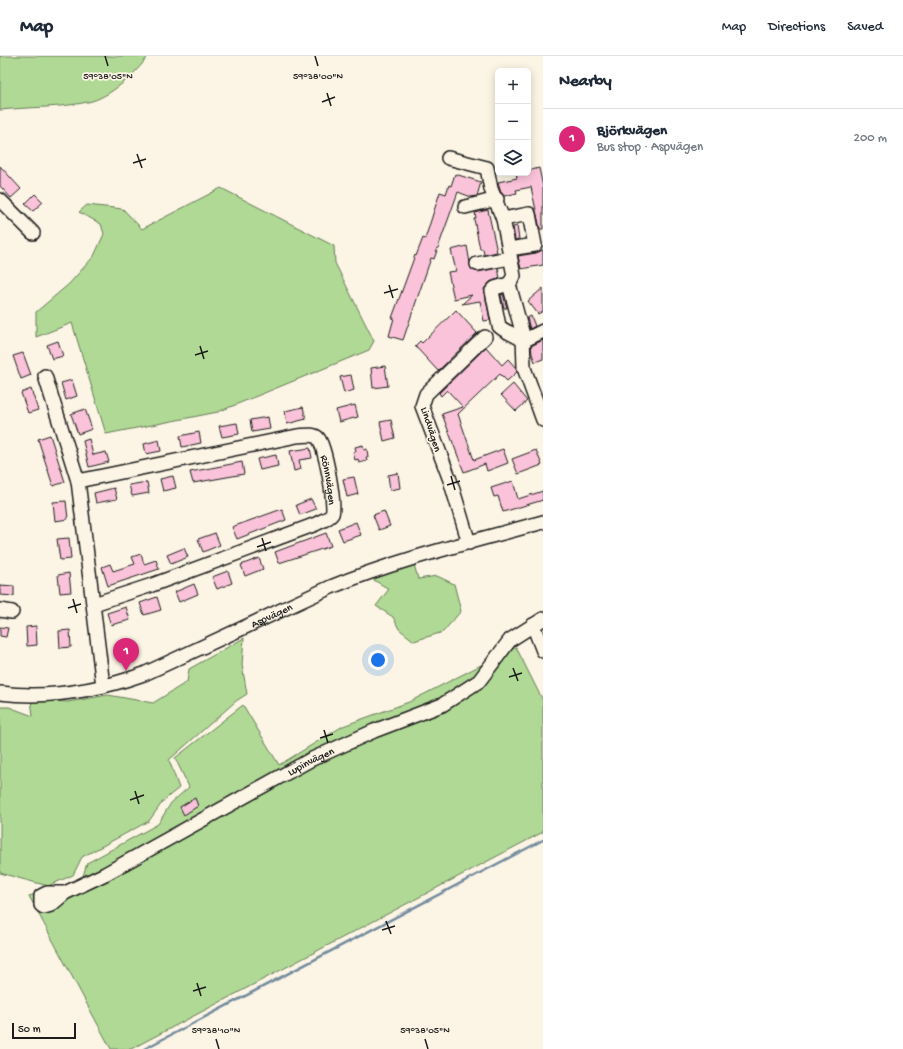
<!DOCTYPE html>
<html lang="en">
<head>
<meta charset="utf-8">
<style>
  body { margin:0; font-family:"Gochi Hand",sans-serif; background:#f2f2f3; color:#1f2937 }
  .controls { position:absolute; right:12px; top:12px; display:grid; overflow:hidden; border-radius:6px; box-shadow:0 2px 10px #0003 }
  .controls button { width:36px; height:36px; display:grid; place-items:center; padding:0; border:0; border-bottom:1px solid #e0e1e3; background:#fff; color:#1f2937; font:20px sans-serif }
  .scale { position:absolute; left:12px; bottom:10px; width:64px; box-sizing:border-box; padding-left:4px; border:2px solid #1c1c1c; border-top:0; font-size:11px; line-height:14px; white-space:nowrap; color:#1c1c1c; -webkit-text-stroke:3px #fcf5e5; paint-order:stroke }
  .you { position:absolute; left:378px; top:604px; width:14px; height:14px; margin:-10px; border:3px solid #fff; border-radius:50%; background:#1a73e8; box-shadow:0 0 0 6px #1a73e833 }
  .badge { display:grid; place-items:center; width:26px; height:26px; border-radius:50%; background:#db2777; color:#fff; font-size:13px; font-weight:700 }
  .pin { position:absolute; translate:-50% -33px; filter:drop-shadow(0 1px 2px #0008) }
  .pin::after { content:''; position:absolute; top:21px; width:14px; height:12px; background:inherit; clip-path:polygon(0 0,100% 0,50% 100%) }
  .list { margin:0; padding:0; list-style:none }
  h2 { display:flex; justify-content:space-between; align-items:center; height:52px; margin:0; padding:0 16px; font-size:17px }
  h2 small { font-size:13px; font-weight:400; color:#747a83 }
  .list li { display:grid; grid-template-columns:26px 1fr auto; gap:12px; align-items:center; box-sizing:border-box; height:60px; padding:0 16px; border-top:1px solid #e0e1e3 }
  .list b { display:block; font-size:15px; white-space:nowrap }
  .list p { margin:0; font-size:13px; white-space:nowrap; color:#747a83 }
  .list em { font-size:13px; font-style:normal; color:#747a83 }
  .icon { flex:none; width:22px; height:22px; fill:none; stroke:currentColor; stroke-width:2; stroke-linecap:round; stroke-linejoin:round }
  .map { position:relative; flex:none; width:543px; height:993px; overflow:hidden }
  header { display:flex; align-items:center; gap:24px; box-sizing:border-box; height:56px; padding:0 20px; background:#fff; border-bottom:1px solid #e0e1e3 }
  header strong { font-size:19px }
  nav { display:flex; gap:22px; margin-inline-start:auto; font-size:14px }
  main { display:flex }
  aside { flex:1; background:#fff }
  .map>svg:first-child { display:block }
</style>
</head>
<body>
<header>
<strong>Map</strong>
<nav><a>Map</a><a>Directions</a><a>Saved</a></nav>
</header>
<main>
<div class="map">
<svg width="543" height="993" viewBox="0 0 543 993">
  <rect width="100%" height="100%" fill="#fcf5e5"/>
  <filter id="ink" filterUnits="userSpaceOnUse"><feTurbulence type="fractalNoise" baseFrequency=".025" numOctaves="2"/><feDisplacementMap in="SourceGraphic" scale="8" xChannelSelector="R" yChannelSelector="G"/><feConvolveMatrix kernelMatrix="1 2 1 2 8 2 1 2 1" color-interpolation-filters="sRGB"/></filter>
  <g filter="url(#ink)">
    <path fill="#b0d995" stroke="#667a58" d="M0,0h148c-11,17 -39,42 -60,46 -28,6 -59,5 -88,8z
      M221,132l113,58 1,17 39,78 -5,9 -151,62 -112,22 -34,-111 -36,14v-25l33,-28 25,-28 10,-22 -3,-10 -22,-12 8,-7 36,4 19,20z
      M414,508l4,15 19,-3 17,8 7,27 -18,21 -29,9 -15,-12 -6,-12 -17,-11 13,-17 -17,-10z
      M244,582l-2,27 5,29 -11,7 -67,59 10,28 -15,12 -15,21 -67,36 -9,18 -25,11 -48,-13v-166h9l24,9 -2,-16 37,2 40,-7 45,8 34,-21 2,-13z
      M516,591l27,54v131l-412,217h-20l-82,-153 33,-9 21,-11 4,-13 71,-39 13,-21 18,-16 -14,-29 68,-53 36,60 64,-39 66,-24z"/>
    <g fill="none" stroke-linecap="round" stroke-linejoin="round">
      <path stroke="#738a9f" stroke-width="2.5" d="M144,993l399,-209"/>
    </g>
    <path fill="#fac3da" stroke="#1c1c1c" d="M0,110l21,23 -10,9 -11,-12z
      M539,112l4,19v42h-3l-9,-42 -15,3 1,3 -13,3 -3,-4 -3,-10 19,-4 -1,-5h12v-2z
      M455,118l26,8 -4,14 -6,1 -13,-5 -24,67 -3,-1 -28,82 -14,-4 5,-18h-2l23,-63 1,1 7,-18 2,1 15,-47 6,2 3,-9 2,1z
      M35,138l8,8 -10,9 -8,-7z
      M488,154l9,42 -13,3 -1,-6h-3l-6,-30 2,-1 -1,-5z
      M517,170l2,13 -4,1 -2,-13z
      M467,190l4,23 7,3 20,-4 2,10 -10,4 -6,7 6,31 -6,1 -4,-20 -18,3 10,-9 -18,4 -6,-27 8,-1 -5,-21z
      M543,194v15l-22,4 -3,-13 18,-3z
      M543,232v23l-5,3 -10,-13z
      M503,238l4,14h-3l-3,-13z
      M456,254l21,23 -39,38 -23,-25 5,-5 2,2z
      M531,260l4,10 -5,3 -3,-11z
      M543,284v19l-8,3 -3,-8 -1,-8z
      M58,285l5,15 -11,3 -5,-14z
      M486,291l16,18 6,-6 8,9 1,4 -10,9 -7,-7 -42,40 16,46 29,-11 5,14 -21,8 -2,-7 -21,8 -22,-58 21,-7 -16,-17 -6,6 -2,-3z
      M23,297l8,22 -10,4 -8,-23z
      M385,310l3,20 -15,2 -2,-20z
      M351,319l3,15 -10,3 -4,-16z
      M72,324l5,16 -11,4 -5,-17z
      M513,328l14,17 -11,10 -15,-16z
      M31,333l7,21 -10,3 -7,-20z
      M355,349l3,12 -19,5 -3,-12z
      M303,351l3,12 -19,5 -2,-13z
      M85,353l7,20 -14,5 -7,-20z
      M268,361l2,12 -18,3 -2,-12z
      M391,364l4,18 -11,3 -4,-19z
      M237,367l2,11 -17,3 -3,-11z
      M199,376l2,11 -19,4 -2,-11z
      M50,379l15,47 -12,4 -15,-47z
      M89,383l4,16 13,-3 3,10 -20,5 -6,-26z
      M159,384l2,11 -15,3 -2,-10z
      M363,389l1,5 3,-1 1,8h-2l1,4 -8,2 -1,-4 -3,1 -2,-8 3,-1 -1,-4z
      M310,392l2,10 -13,2 2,9 -7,2 -4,-20z
      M536,394l6,15 -24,9 -6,-15z
      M276,399l2,11 -18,4 -3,-11z
      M242,406l2,12 -51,9 -3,-11z
      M398,417l2,15 -10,2 -2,-15z
      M173,420l3,12 -13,3 -3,-12z
      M354,421l4,17 -11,3 -4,-18z
      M513,425l5,18 25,-8v9l-40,12 -5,-16 -4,1 -3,-9z
      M147,426l2,11 -17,3 -3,-11z
      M114,432l3,11 -21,4 -2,-10z
      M311,443l5,10 -16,6 -4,-10z
      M66,445l2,18 -13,2 -2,-19z
      M282,453l4,11 -49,19 -5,-12z
      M384,455l6,15 -11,4 -6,-15z
      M356,466l5,13 -18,6 -5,-12z
      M215,477l5,12 -17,7 -5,-13z
      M326,477l5,13 -52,17 -4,-11z
      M69,482l2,21 -11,1 -3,-21z
      M184,492l4,9 -17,7 -4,-9z
      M141,498l3,10 12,-4 3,9 -51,17 -6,-19 8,-3 3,7 22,-7 -3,-7z
      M259,502l4,11 -18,7 -4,-11z
      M228,515l4,12 -15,6 -5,-12z
      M69,517l2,19 -11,1 -2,-18z
      M194,528l4,10 -19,8 -4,-10z
      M0,529l14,1v10l-14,-1z
      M157,541l4,13 -17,5 -4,-12z
      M126,551l4,13 -19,5 -4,-12z
      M36,570l1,19 -10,1 -1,-19z
      M0,571l8,1 -2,9 -6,-1z
      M70,574l1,17 -11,1 -1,-17z
      M195,742l3,8 -14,9 -4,-8z"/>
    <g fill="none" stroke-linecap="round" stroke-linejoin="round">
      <defs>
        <g id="minor">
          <path d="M448,102l39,10 4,21 12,30 11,57 -5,8 14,51 1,33 19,52"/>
          <path d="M0,144l33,33"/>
          <path d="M465,151l32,-8"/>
          <path d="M503,163l26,-5 6,31 -26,4"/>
          <path d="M477,208l33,-6"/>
          <path d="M509,228l-14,4 -3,3 7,35c7,7 17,8 24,15l20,-10"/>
          <path d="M45,320l33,105 25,205"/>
          <path id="s1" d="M78,425l219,-45c7,0 16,-3 21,2 7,7 18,68 14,76 -3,5 -11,7 -16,10l-164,61 -58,19"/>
          <path d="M469,487l-19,-63 -28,-74 4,-12 59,-57"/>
          <path d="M0,554l12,2"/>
          <path d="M533,569l10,26"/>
          <path id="s2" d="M0,637c48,6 99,-3 144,-19l187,-87c68,-28 141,-45 212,-65"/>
          <path id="s3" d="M65,837h-18l-6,3v9l3,2 7,-2 14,-12 40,-19 205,-114 64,-29 68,-26 37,-24 31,-41 33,-21"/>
        </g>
      </defs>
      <use href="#minor" stroke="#1c1c1c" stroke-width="16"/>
      <use href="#minor" stroke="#fcf5e5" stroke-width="13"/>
    </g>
  </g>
  <path fill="none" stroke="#1c1c1c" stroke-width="1.5" d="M105,0l3,10M315,0l3,10M327,37l4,13M322,46l13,-5M137,98l5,14M133,107l13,-4M389,229l4,13M384,237l14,-4M200,290l4,13M195,299l13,-4M451,420l4,14M447,429l13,-4M262,482l4,13M257,491l14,-5M73,543l4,14M68,552l13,-4M513,612l5,13M509,621l13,-4M324,674l4,13M320,682l13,-4M135,735l4,13M130,744l14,-5M386,865l5,13M382,874l13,-4M197,927l4,13M193,935l13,-4M216,983l3,10M425,983l3,10"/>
  <g text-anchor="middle" stroke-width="3.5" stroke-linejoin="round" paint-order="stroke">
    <g font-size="11" fill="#1c1c1c" stroke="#fcf5e5">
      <text transform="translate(432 373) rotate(72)" y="4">Lindvägen</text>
      <text dy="4" stroke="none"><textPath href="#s1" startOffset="289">Rönnvägen</textPath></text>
      <text dy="4" stroke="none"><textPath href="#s2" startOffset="287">Aspvägen</textPath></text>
      <text dy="4" stroke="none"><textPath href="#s3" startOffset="342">Lupinvägen</textPath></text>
    </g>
  </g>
  <g font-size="10" text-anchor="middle" fill="#1c1c1c" stroke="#fcf5e5" stroke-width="3.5" stroke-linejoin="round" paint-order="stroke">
    <text x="108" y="23">59°38'05"N</text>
    <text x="318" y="23">59°38'00"N</text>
    <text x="216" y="977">59°38'10"N</text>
    <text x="425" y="977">59°38'05"N</text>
  </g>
</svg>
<div class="controls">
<button>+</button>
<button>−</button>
<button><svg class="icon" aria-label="layers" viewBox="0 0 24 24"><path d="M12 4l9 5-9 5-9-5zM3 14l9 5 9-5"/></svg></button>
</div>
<div class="scale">50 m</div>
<div class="you"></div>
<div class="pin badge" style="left:126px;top:615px">1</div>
</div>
<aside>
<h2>Nearby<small></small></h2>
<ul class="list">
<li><span class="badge">1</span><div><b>Björkvägen</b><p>Bus stop · Aspvägen</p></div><em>200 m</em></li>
</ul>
</aside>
</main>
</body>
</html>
